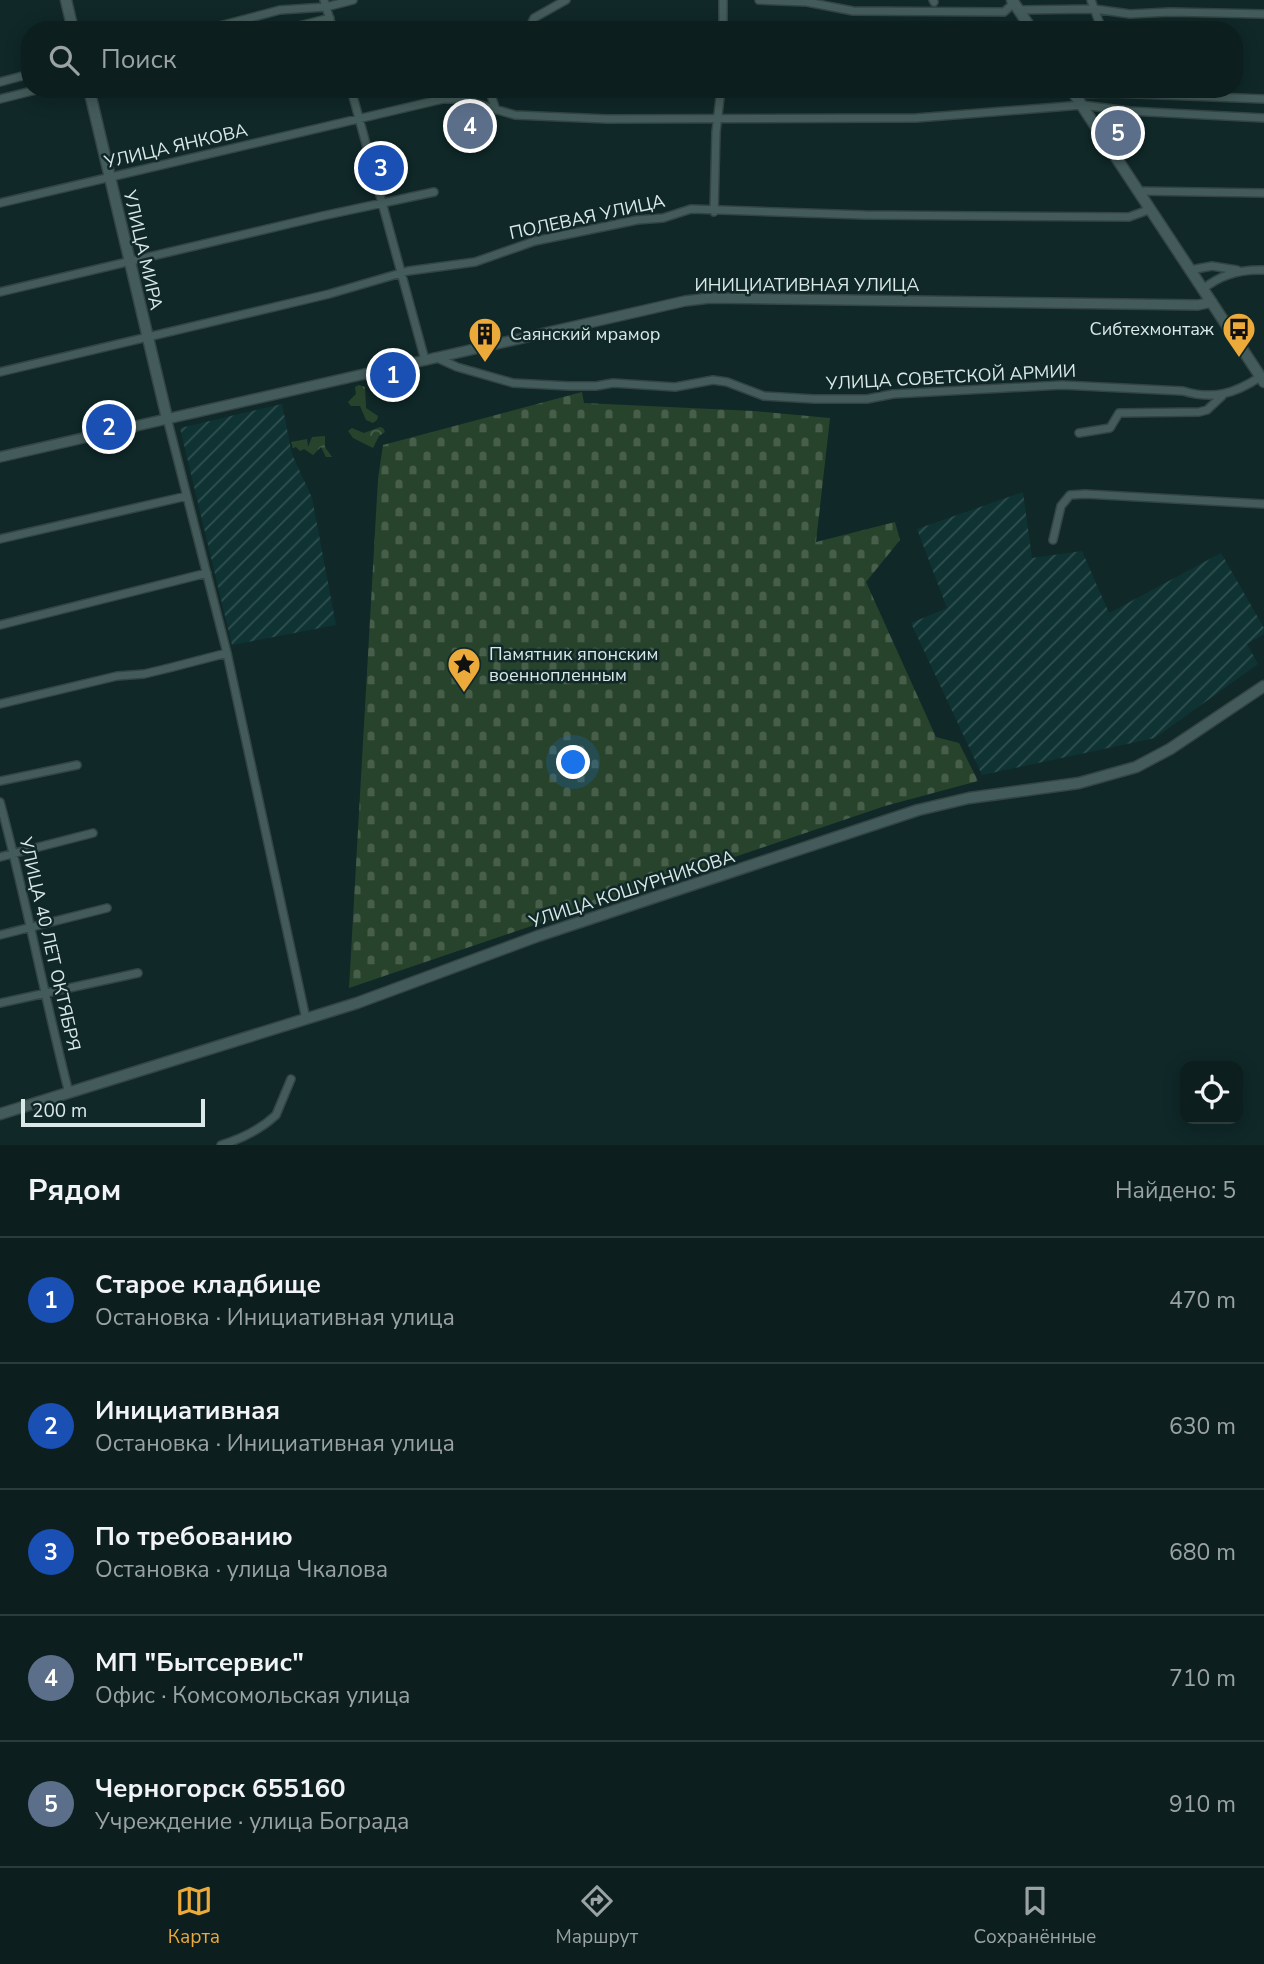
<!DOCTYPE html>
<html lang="ru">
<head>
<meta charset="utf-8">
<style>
  body { margin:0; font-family:"Nunito Sans",sans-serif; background:#152727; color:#f1f3f6 }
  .controls { position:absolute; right:21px; bottom:21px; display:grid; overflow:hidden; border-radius:14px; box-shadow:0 4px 18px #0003 }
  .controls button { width:63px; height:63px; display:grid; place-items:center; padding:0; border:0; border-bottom:2px solid #2c3c3c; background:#0c1e1e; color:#f1f3f6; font:35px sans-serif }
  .scale { position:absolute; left:21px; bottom:18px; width:184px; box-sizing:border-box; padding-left:7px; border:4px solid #dae8e8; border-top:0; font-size:19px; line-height:24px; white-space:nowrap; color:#dae8e8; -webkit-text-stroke:5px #102828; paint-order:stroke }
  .you { position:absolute; left:574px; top:763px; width:24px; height:24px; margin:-18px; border:5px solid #fff; border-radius:50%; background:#1a73e8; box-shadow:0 0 0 10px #1a73e833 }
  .badge { display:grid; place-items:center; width:46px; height:46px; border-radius:50%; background:#ebaa39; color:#fff; font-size:23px; font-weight:700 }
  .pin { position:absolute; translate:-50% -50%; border:4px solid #fff; box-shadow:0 2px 7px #0006 }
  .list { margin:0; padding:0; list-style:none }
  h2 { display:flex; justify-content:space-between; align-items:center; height:91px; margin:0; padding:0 28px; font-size:30px }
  h2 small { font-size:23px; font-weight:400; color:#9aa2a4 }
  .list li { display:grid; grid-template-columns:46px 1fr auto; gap:21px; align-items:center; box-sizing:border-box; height:126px; padding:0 28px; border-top:2px solid #2c3c3c }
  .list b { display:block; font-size:26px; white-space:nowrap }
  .list p { margin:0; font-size:23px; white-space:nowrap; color:#9aa2a4 }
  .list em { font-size:23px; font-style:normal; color:#9aa2a4 }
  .icon { flex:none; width:38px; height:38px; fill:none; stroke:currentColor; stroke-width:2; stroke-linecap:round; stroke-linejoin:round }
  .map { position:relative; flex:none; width:1264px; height:1145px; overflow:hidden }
  .search { position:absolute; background:#0c1e1e; box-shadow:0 4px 18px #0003; left:21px; right:21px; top:21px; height:77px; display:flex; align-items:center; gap:18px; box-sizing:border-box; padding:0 24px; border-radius:28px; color:#9aa2a4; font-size:26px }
  .sheet { height:721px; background:#0c1e1e }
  nav { display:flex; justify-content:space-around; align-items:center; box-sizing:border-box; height:98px; border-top:2px solid #2c3c3c; background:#0c1e1e; font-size:19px; color:#9aa2a4 }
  nav a { display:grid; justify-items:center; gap:4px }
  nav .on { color:#ebaa39 }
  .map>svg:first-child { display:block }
</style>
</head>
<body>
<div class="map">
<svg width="1264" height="1145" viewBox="0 0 1264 1145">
  <defs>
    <pattern id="industrial-furrows" width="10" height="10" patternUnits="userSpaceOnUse" patternTransform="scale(1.75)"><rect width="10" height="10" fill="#0f3333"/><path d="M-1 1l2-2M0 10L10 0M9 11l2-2" fill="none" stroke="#315151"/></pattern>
    <pattern id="forest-crowns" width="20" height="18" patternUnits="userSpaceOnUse" patternTransform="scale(1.75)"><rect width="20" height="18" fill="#28432c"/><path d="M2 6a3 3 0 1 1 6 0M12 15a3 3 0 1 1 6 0" fill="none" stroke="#475e4b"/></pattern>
    <pattern id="cemetery-stones" width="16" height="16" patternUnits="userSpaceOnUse" patternTransform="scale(1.75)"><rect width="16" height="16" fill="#28432c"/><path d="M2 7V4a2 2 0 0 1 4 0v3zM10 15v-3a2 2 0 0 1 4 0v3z" fill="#475e4b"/></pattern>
  </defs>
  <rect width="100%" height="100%" fill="#102828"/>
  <path fill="url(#industrial-furrows)" d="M282,404l10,50 20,44 24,127 -104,20 -52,-217z
    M1023,492l9,66 50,-7 27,62 112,-60 43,75v6l-17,10 11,20 -103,74 -173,37 -71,-152 36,-15 -30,-79z"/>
  <path fill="url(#forest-crowns)" d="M359,385l6,2 1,21 12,8 -1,4 -4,3 -7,-3 -6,-14h-9l-3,-4 8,-8 -1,-7z
    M380,427l3,1 2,4 -6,4 -6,12 -20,-10 -5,-7 4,-3 12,5z
    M325,436v11l7,10h-6l-5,-10 -8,8 -9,-6 -4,2 -4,-4 -3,1 -2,-6 16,-3 1,8 4,-10z"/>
  <path fill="url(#cemetery-stones)" d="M582,392l2,11 170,8 76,7 -14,124 79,-20 5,18 -34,42 70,155 23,6 19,38 -93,25 -536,182 29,-509 5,-34z"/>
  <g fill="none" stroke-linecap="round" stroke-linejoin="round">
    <defs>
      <path id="minor" d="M324,0l9,30
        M759,0l48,2 46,9 151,1 10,-9
        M933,0l1,2
        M1091,0l11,30
        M1019,10l75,-1 36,5 40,-2 94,2
        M204,30l76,-20 46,-3 27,-7
        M283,30l47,-12
        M529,30l5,-12 32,-18
        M723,30v-30
        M0,82l30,-8
        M351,89l74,271
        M494,89l-2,9 4,12
        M1074,94l38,-1 152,6
        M459,97l26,-8
        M0,99l40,-10
        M1138,191l126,2
        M0,203l443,-104h13l18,4 41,12 92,4 309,-1 166,-13 47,6 135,7
        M714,212l2,-80 5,-43
        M1190,270l22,-4 25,4
        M1203,289c18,-15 38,-20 61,-19
        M0,292l322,-76 112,-24
        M435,357l22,10 56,16 56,3h27l17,-3 62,4 38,-7 14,2 37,14 50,3h53l26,-5 169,-9 121,6c30,9 51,3 77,-14
        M0,372l329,-78 79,-23 67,-9 60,-21 102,-21 26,-2 28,-9 174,6 264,2 22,-8
        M167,418l60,235 79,366
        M1079,433l31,-5 9,-15 80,-1 8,-2 15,-14
        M0,539l187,-43
        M1053,540l8,-34 9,-11 15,-1 179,10
        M0,625l207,-52
        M0,704l117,-28 27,-2 25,-6 58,-15
        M0,781l77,-16
        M0,802c26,96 44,194 69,291
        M0,857l93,-24
        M0,935l107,-27
        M0,1003l138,-30
        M221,1145c20,-6 40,-16 55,-30l15,-36"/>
      <path id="tertiary" d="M0,457l685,-156 25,-3 488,7 14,-3"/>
      <path id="secondary" d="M66,0l7,30
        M1012,0l20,30
        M89,89l78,329
        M1071,89l193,293
        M0,1114l357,-111 181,-67 380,-126 51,-12 110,-15 57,-16 34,-18 94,-63"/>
    </defs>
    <use href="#minor" stroke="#344444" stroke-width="10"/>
    <use href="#tertiary" stroke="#344444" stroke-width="12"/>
    <use href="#secondary" stroke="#344444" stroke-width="13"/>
    <use href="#minor" stroke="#435c5b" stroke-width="7"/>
    <use href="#tertiary" stroke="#435c5b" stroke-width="9"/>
    <use href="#secondary" stroke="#435c5b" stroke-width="10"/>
  </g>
  <defs>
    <symbol id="bus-pin" viewBox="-11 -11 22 30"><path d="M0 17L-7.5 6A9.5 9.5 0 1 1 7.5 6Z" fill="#ebaa39" stroke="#102828"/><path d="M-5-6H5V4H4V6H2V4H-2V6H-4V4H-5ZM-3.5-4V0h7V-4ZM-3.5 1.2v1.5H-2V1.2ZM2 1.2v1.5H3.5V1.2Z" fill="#111"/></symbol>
    <symbol id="building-pin" viewBox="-11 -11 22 30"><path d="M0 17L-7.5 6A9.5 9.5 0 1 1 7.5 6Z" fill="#ebaa39" stroke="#102828"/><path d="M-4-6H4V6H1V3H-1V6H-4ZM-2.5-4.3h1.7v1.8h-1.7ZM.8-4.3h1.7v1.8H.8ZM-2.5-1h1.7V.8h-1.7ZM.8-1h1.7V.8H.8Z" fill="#111"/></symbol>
    <symbol id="sight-pin" viewBox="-11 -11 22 30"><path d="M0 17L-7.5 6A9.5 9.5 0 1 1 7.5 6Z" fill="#ebaa39" stroke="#102828"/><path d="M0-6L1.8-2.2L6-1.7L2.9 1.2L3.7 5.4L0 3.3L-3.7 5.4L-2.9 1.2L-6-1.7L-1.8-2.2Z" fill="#111"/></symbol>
  </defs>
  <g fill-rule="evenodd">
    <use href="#bus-pin" x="1220" y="310" width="38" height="52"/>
    <use href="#building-pin" x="466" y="315" width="38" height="52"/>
    <use href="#sight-pin" x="445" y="645" width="38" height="52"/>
  </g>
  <g text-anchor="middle" stroke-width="5" stroke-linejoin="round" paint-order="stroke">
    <g font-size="18" fill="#dae8e8" stroke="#102828">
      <text transform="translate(176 146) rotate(-13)" y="6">УЛИЦА ЯНКОВА</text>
      <text transform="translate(587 217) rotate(-12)" y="6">ПОЛЕВАЯ УЛИЦА</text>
      <text transform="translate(143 250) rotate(77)" y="6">УЛИЦА МИРА</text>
      <text x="807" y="291">ИНИЦИАТИВНАЯ УЛИЦА</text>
      <text transform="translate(951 377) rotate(-3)" y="6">УЛИЦА СОВЕТСКОЙ АРМИИ</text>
      <text transform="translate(632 889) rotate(-18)" y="6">УЛИЦА КОШУРНИКОВА</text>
      <text transform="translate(50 944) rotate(77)" y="6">УЛИЦА 40 ЛЕТ ОКТЯБРЯ</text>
    </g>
    <g font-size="18" fill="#dae8e8" stroke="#102828" text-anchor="start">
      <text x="1214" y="335" text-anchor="end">Сибтехмонтаж</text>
      <text x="510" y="340">Саянский мрамор</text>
      <text x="489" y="660">Памятник японским<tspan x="489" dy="21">военнопленным</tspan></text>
    </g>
  </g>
</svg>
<div class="controls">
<button><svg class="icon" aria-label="locate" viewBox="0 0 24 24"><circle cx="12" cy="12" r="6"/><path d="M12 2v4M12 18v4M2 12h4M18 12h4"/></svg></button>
</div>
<div class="scale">200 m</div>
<div class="you"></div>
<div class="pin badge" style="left:393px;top:375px;background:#1a4fb4">1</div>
<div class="pin badge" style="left:109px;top:427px;background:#1a4fb4">2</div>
<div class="pin badge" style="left:381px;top:168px;background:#1a4fb4">3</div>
<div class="pin badge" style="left:470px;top:126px;background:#5c6f8a">4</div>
<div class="pin badge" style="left:1118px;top:133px;background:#5c6f8a">5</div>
<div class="search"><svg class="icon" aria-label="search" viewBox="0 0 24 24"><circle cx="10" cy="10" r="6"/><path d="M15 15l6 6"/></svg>Поиск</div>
</div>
<section class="sheet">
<h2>Рядом<small>Найдено: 5</small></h2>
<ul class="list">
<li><span class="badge" style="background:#1a4fb4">1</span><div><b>Старое кладбище</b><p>Остановка · Инициативная улица</p></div><em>470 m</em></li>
<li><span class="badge" style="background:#1a4fb4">2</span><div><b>Инициативная</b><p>Остановка · Инициативная улица</p></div><em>630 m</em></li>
<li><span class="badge" style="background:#1a4fb4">3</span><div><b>По требованию</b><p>Остановка · улица Чкалова</p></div><em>680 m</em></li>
<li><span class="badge" style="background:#5c6f8a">4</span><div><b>МП &quot;Бытсервис&quot;</b><p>Офис · Комсомольская улица</p></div><em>710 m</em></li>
<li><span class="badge" style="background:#5c6f8a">5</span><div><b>Черногорск 655160</b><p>Учреждение · улица Бограда</p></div><em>910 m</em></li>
</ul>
</section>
<nav>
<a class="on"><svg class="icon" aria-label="map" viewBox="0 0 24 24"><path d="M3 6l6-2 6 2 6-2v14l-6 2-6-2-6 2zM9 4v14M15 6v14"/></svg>Карта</a>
<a><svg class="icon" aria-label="directions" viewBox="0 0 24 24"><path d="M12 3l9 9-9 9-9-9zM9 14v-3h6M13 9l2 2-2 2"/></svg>Маршрут</a>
<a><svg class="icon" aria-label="saved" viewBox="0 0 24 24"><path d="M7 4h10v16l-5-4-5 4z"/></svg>Сохранённые</a>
</nav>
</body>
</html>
